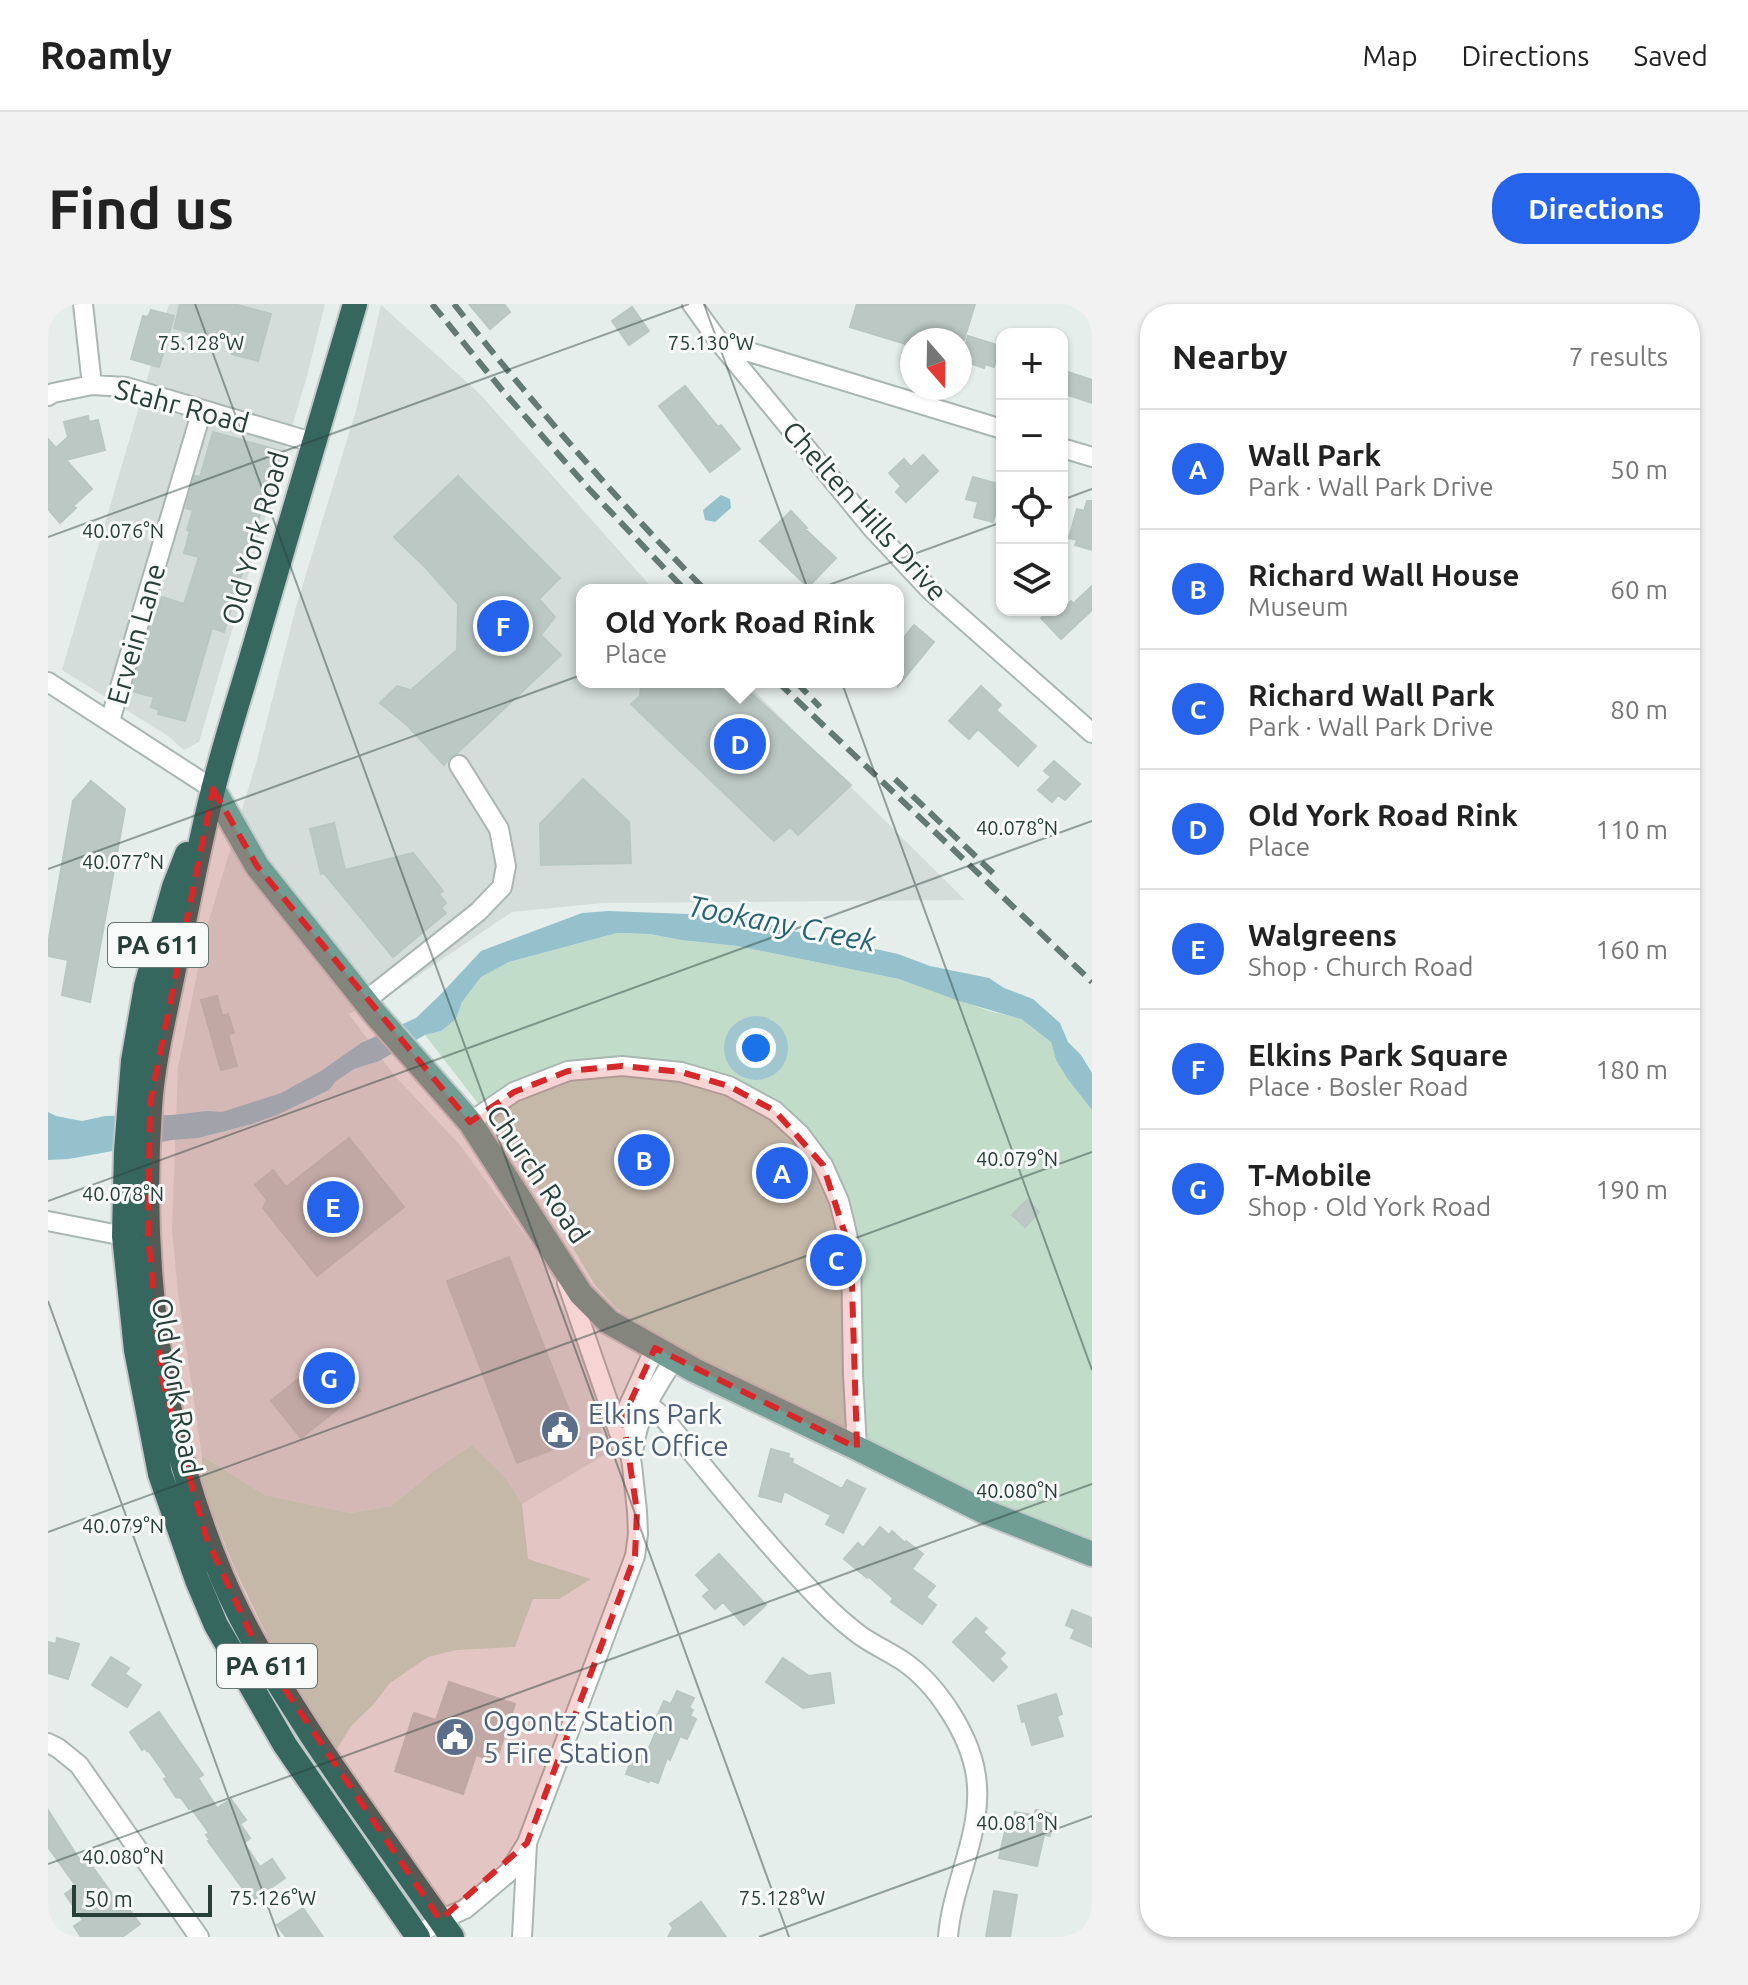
<!DOCTYPE html>
<html lang="en">
<head>
<meta charset="utf-8">
<style>
  body { margin:0; font-family:Ubuntu,sans-serif; background:#f2f2f2; color:#222 }
  .controls { position:absolute; right:24px; top:24px; display:grid; overflow:hidden; border-radius:16px; box-shadow:0 2px 6px #0004 }
  .controls button { width:72px; height:72px; display:grid; place-items:center; padding:0; border:0; border-bottom:2px solid #e0e0e0; background:#fff; color:#222; font:40px sans-serif }
  .compass { position:absolute; left:852px; top:24px; width:72px; height:72px; border-radius:50%; background:#fff; box-shadow:0 2px 6px #0004; rotate:160deg }
  .scale { position:absolute; left:24px; bottom:20px; width:140px; box-sizing:border-box; padding-left:8px; border:4px solid #273e39; border-top:0; font-size:22px; line-height:28px; white-space:nowrap; color:#273e39; -webkit-text-stroke:6px #f7faf9; paint-order:stroke }
  .you { position:absolute; left:708px; top:744px; width:28px; height:28px; margin:-20px; border:6px solid #fff; border-radius:50%; background:#1a73e8; box-shadow:0 0 0 12px #1a73e833 }
  .badge { display:grid; place-items:center; width:52px; height:52px; border-radius:50%; background:#2563eb; color:#fff; font-size:26px; font-weight:700 }
  .pin { position:absolute; translate:-50% -50%; border:4px solid #fff; box-shadow:0 2px 8px #0006 }
  .popup { position:absolute; left:528px; top:280px; width:328px; height:104px; box-sizing:border-box; display:grid; place-content:center; border-radius:16px; background:#fff; filter:drop-shadow(0 2px 6px #0005); font-size:26px; white-space:nowrap; color:#767676 }
  .popup b { font-size:30px; color:#222 }
  .popup::after { content:''; position:absolute; left:50%; top:100%; margin-left:-16px; border:16px solid transparent; border-top-color:#fff }
  .list { margin:0; padding:0; list-style:none }
  h2 { display:flex; justify-content:space-between; align-items:center; height:104px; margin:0; padding:0 32px; font-size:34px }
  h2 small { font-size:26px; font-weight:400; color:#767676 }
  .list li { display:grid; grid-template-columns:52px 1fr auto; gap:24px; align-items:center; box-sizing:border-box; height:120px; padding:0 32px; border-top:2px solid #e0e0e0 }
  .list b { display:block; font-size:30px; white-space:nowrap }
  .list p { margin:0; font-size:26px; white-space:nowrap; color:#767676 }
  .list em { font-size:26px; font-style:normal; color:#767676 }
  .icon { flex:none; width:44px; height:44px; fill:none; stroke:currentColor; stroke-width:2; stroke-linecap:round; stroke-linejoin:round }
  .map { position:relative; flex:none; width:1044px; height:1633px; overflow:hidden; border-radius:32px }
  header { display:flex; align-items:center; gap:48px; box-sizing:border-box; height:112px; padding:0 40px; background:#fff; border-bottom:2px solid #e0e0e0 }
  header strong { font-size:38px }
  nav { display:flex; gap:44px; margin-inline-start:auto; font-size:28px }
  .intro { display:flex; align-items:center; justify-content:space-between; box-sizing:border-box; height:192px; padding:0 48px }
  h1 { margin:0; font-size:56px }
  .button { padding:20px 36px; border-radius:32px; background:#2563eb; color:#fff; font-size:28px; font-weight:700 }
  main { display:flex; gap:48px; padding:0 48px }
  aside { flex:1; background:#fff; border-radius:32px; box-shadow:0 2px 6px #0004 }
  .map>svg:first-child { display:block }
</style>
</head>
<body>
<header>
<strong>Roamly</strong>
<nav><a>Map</a><a>Directions</a><a>Saved</a></nav>
</header>
<div class="intro"><h1>Find us</h1><a class="button">Directions</a></div>
<main>
<div class="map">
<svg width="1044" height="1633" viewBox="0 0 1044 1633">
  <rect width="100%" height="100%" fill="#e6eeeb"/>
  <path fill="#d4ddda" d="M121,0h156l-18,72 -108,366 -15,8 -16,-14 -106,-66z
    M333,1l98,88 175,197h-72v92h163l220,218 -362,3 -91,9 -115,78 -48,24 45,61 67,71 77,107 52,115 16,86 -84,50 -17,-27 -33,-32 -33,22 -48,39 -41,7 -85,-18 -63,-39 -24,-163 -6,-65 6,-161 28,-137 50,-167 40,-156 61,-200z"/>
  <path fill="#c2dcca" d="M569,629l33,1 31,6 56,6 162,33 90,32 30,7 32,24 5,18 36,50v434l-54,-22 -84,-37 -149,-77 -133,-62 -33,-19 -23,-19 -21,-23 -59,-100 -42,-61 -69,-89 16,-4 15,-12 6,-17 19,-25 28,-15z
    M424,1141l33,32 17,27 6,55 63,20 -32,20h-26l-18,48 -59,3 -28,7 -38,26 -17,22 -21,20 -17,27 -51,-81 -49,-102 -33,-82v-31l63,39 85,18 41,-7 48,-39z"/>
  <path fill="#95c1cc" d="M673,191l9,4 1,9 -16,14 -10,-2 -2,-10z
    M560,607l135,5 46,14 109,24 32,12 59,12 15,10 29,11 27,24 8,19 13,13 11,18v37l-25,-32 -11,-18 -5,-18 -30,-23 -62,-18 -60,-22 -162,-33 -56,-6 -31,-6 -33,-1 -108,29 -28,15 -19,25 -6,17 -15,12 -16,4 -46,26 -25,8 -18,12 -7,9 -52,25 -25,9 -54,14 -26,2 -103,19 -21,1v-48l8,4 26,5 23,-5 67,-1 35,-4 15,1 59,-19 40,-22 40,-28 55,-25 24,-23 41,-44 101,-38z"/>
  <path fill="#bcc8c4" stroke="#b9c7c2" stroke-width="2" d="M132,0h54l37,10 -13,47 -26,-7 3,-10 -61,-16z
    M421,0h35l6,8 -20,17z
    M809,0h118l-11,36h-52v6l-62,-19z
    M584,3l17,24 -20,14 -17,-24z
    M103,6l23,6 -15,51 -28,-8 12,-43 5,1z
    M920,32l32,10 -6,21 -9,-3 -1,4 -23,-8z
    M1014,66l30,10v23l-30,-10z
    M637,82l33,41 3,-2 19,24 -30,23 -51,-66z
    M40,112l1,6 9,-2 7,30 -39,10 26,29 -19,17 3,2 -16,15 -12,-14v-70l8,9 12,-11 -4,-15z
    M165,128l68,19 -9,35 -3,-1 -45,147 -12,-4 -27,93 -27,-7 1,-4 -8,-3 3,-10 -23,-6 23,-75 2,1 6,-20 22,7 15,-47 -15,-4 6,-22 -3,-1 6,-20 -7,-2 9,-32 5,1z
    M875,151l15,16 -32,31 -10,-10 5,-6 -12,-13 15,-14 7,8z
    M410,172l102,102 -21,21 16,18 -14,18 20,20 -105,99 -4,1 -8,10 -37,-40 -27,-22 17,-17 14,4 46,-40 1,-46 -31,-35 -33,-32z
    M925,173l29,8v6l-9,31 -19,-5 4,-15 -12,-3z
    M1039,197h5v49l-17,-5 2,-5 -8,-2 8,-29 7,2z
    M743,207l16,17 -2,1 31,29 -28,29 -48,-46z
    M1044,282v24l-31,29 -20,-21 8,-8h13l9,-9 2,3z
    M866,321l20,17 -36,44v-41z
    M593,378h98l112,103 -53,50 -8,-8 -16,14 -143,-137 9,-8z
    M933,382l20,19 -5,5 40,36 -18,20 -40,-37 -9,10 -20,-18z
    M1006,457l26,23 -15,16 -7,-5 -6,7 -14,-12 13,-13 -7,-6z
    M535,475l46,43 2,41 -90,2 -1,-41z
    M43,477l34,28 -35,193 -28,-7 6,-35 -20,-4v-12l25,-143z
    M286,519l11,47 68,-17 30,38 -4,3 7,9 -5,5 5,5 -53,44 -69,-84 -3,1 -11,-45z
    M169,692l5,20 6,-2 6,19 -6,1 9,32 -16,4 -20,-70z
    M301,834l55,69 -87,69 -54,-68 4,-8 -12,-15 18,-15 13,17z
    M621,837l4,31 -54,7 -4,-31z
    M979,896l12,12 -14,15 -13,-12z
    M461,953l71,182 -63,24 -70,-182z
    M281,1050l31,37 -59,47 -30,-37z
    M723,1145l18,5 -1,4 5,1 -1,4 50,26 5,-9 18,9 -22,44 -17,-9 5,-9 -47,-24 -3,11 -22,-6z
    M832,1223l9,8 3,-4 13,12 1,-2 17,13 -11,15 23,17 -9,11 10,8 -14,19 -31,-22 2,-4 -25,-22 -1,2 -23,-19 14,-16 5,5z
    M671,1250l47,51 -22,20 -21,-23 -8,7 -12,-13 7,-6 -14,-15z
    M1024,1306l20,8v29l-21,-9 4,-9 -9,-4z
    M928,1314l11,10 -4,4 22,21 -6,6 8,8 -14,14 -40,-39z
    M9,1334l22,6 -11,35 -20,-6v-31l8,2z
    M63,1353l18,11 -4,6 16,11 -14,22 -35,-22z
    M735,1354l26,18 21,-3 4,30 -31,5 -37,-26z
    M401,1378l66,22 -19,57 -20,-6 -13,39 -68,-23 19,-58 22,7z
    M629,1387l17,7 -5,10 4,2 -3,6 6,3 -9,20 -7,-3 -10,24 -3,-2 -9,25 -8,-3 -1,2 -23,-8 8,-21 11,4 14,-32 -5,-2 10,-22 7,3z
    M1008,1390l6,20 -5,2 6,20 -31,9 -7,-24 -3,1 -4,-16z
    M111,1408l44,63 -5,3 19,30 14,-9 15,21 -6,4 10,14 -6,5 16,24 12,-8 13,19 -33,23 -44,-60 2,-1 -4,-5 3,-2 -18,-25 -2,1 -8,-11 -5,-1 -12,-18 3,-2 -19,-27 -1,1 -2,-3 -3,2 -12,-18z
    M0,1506l33,52 5,-4 29,40 4,-3 21,29 -18,13h-41l-7,-11 9,-6 -18,-26 11,-8 -28,-39z
    M988,1506l18,4 -4,22 -6,-1 -7,31 -38,-8 8,-36 6,1 2,-11 19,3z
    M946,1587l23,4 -7,42h-24z
    M653,1598l25,35h-58l5,-9 -3,-4z
    M255,1604l20,29h-37l-9,-12z"/>
  <g fill="none" stroke-linecap="round" stroke-linejoin="round">
    <defs>
      <path id="minor" d="M35,0l9,81
        M644,0l28,39 152,185 58,62 162,143
        M672,39l282,86
        M0,92l5,-3 39,-8 34,2 189,56
        M1014,144l30,9
        M0,378l165,107
        M62,417l92,-311
        M317,697l113,-89 24,-25 4,-21 -7,-37 -40,-64
        M422,818l44,-30 54,-21 54,-5 59,6 48,14 46,25 25,23 23,31 16,36 6,24 6,28 2,122 4,73
        M0,917l76,15
        M519,979l52,150
        M582,1098l13,-2 19,16c51,62 102,126 158,184 12,12 27,26 41,36 13,9 28,16 42,25 34,23 67,74 73,115 8,55 -24,107 -28,161
        M586,1143c4,-34 23,-60 40,-88
        M0,1439l10,5 21,17 120,172
        M368,1633l24,-17 25,-11 44,-37 18,-29 108,-287 3,-22 -1,-23 -5,-46 -9,-47 32,-70
        M474,1633l5,-93"/>
      <path id="major" d="M165,485l44,77 119,149 94,107 111,172 28,28 85,48 163,78 126,63 109,43"/>
      <path id="highway" d="M307,0c-33,109 -64,218 -96,327 -15,53 -33,106 -46,159 -15,59 -26,120 -39,179 -9,46 -21,92 -24,138 -11,161 9,320 72,470 24,57 57,108 90,159 45,68 93,134 140,201
        M139,550l-13,33 -28,99 -13,75 -7,90 -2,85 12,114 24,124 37,106 19,45 69,120 133,192"/>
    </defs>
    <use href="#minor" stroke="#a9b6b2" stroke-width="22"/>
    <use href="#major" stroke="#c3c9c8" stroke-width="28"/>
    <use href="#highway" stroke="#c3c9c8" stroke-width="28"/>
    <use href="#minor" stroke="#fff" stroke-width="18"/>
    <use href="#major" stroke="#709e94" stroke-width="24"/>
    <use href="#highway" stroke="#35675f" stroke-width="24"/>
    <path stroke="#627974" stroke-width="6" stroke-dasharray="16 8" stroke-linecap="butt" d="M384,0l70,86 87,99 96,101
      M406,0c78,99 163,196 251,286
      M730,378l314,300
      M748,378l24,25
      M847,475l98,94"/>
  </g>
  <path fill="#d62828" fill-opacity="0.2" stroke="#d62828" stroke-width="6" stroke-dasharray="16 10" stroke-linejoin="round" d="M165,485l44,77 213,256 44,-30 54,-21 54,-5 59,6 48,14 46,25 48,54 28,88 6,195 -202,-100 -32,70 14,93 -2,45 -108,287 -87,77 -183,-272 -51,-111 -44,-158 -14,-143 2,-133z"/>
  <path fill="none" stroke="#273e39" stroke-width="2" stroke-opacity="0.45" d="M147,0l594,1633M656,0l388,1066M1014,196l30,-11M0,233l641,-233M0,565l954,-347M0,897l1044,-380M0,997l231,636M0,1228l1044,-380M0,1560l1044,-380M711,1633l333,-121"/>
  <defs>
    <symbol id="civic-disc" viewBox="-11 -11 22 22"><circle r="9.5" fill="#5c6f8a" stroke="#f7faf9"/><path d="M-.6-6.5H3V-4.5H.6V-3L4-1V1h2V6H-6V1h2V-1L-.6-3ZM-1.2 2.5V6h2.4V2.5Z" fill="#fff"/></symbol>
  </defs>
  <g fill-rule="evenodd">
    <use href="#civic-disc" x="490" y="1104" width="44" height="44"/>
    <use href="#civic-disc" x="385" y="1411" width="44" height="44"/>
  </g>
  <g text-anchor="middle" stroke-width="6" stroke-linejoin="round" paint-order="stroke">
    <g fill="#f7faf9" stroke="#657673" stroke-width="2">
      <rect x="60" y="619" width="100" height="44" rx="6"/>
      <rect x="169" y="1340" width="100" height="44" rx="6"/>
    </g>
    <g font-size="26" font-weight="bold" fill="#273e39">
      <text x="110" y="650">PA 611</text>
      <text x="219" y="1371">PA 611</text>
    </g>
    <g font-size="28" fill="#273e39" stroke="#f7faf9">
      <text transform="translate(134 102) rotate(15)" y="10">Stahr Road</text>
      <text transform="translate(817 207) rotate(48)" y="10">Chelten Hills Drive</text>
      <text transform="translate(207 234) rotate(-74)" y="10">Old York Road</text>
      <text transform="translate(88 330) rotate(-74)" y="10">Ervein Lane</text>
      <text transform="translate(490 870) rotate(56)" y="10">Church Road</text>
      <text transform="translate(129 1082) rotate(80)" y="10">Old York Road</text>
    </g>
    <g font-size="28" fill="#4e5e75" stroke="#f7faf9" text-anchor="start">
      <text x="540" y="1120">Elkins Park<tspan x="540" dy="32">Post Office</tspan></text>
      <text x="435" y="1427">Ogontz Station<tspan x="435" dy="32">5 Fire Station</tspan></text>
    </g>
    <g font-size="30" font-style="italic" fill="#266474" stroke="#f7faf9">
      <text transform="translate(734 620) rotate(11)" y="10">Tookany Creek</text>
    </g>
  </g>
  <g font-size="20" text-anchor="middle" fill="#273e39" stroke="#f7faf9" stroke-width="6" stroke-linejoin="round" paint-order="stroke">
    <text x="153" y="46">75.128°W</text>
    <text x="663" y="46">75.130°W</text>
    <text x="75" y="234">40.076°N</text>
    <text x="969" y="531">40.078°N</text>
    <text x="75" y="565">40.077°N</text>
    <text x="969" y="862">40.079°N</text>
    <text x="75" y="897">40.078°N</text>
    <text x="969" y="1194">40.080°N</text>
    <text x="75" y="1229">40.079°N</text>
    <text x="969" y="1526">40.081°N</text>
    <text x="75" y="1560">40.080°N</text>
    <text x="225" y="1601">75.126°W</text>
    <text x="734" y="1601">75.128°W</text>
  </g>
</svg>
<div class="controls">
<button>+</button>
<button>−</button>
<button><svg class="icon" aria-label="locate" viewBox="0 0 24 24"><circle cx="12" cy="12" r="6"/><path d="M12 2v4M12 18v4M2 12h4M18 12h4"/></svg></button>
<button><svg class="icon" aria-label="layers" viewBox="0 0 24 24"><path d="M12 4l9 5-9 5-9-5zM3 14l9 5 9-5"/></svg></button>
</div>
<svg class="compass" viewBox="-18 -18 36 36"><path d="M0-13l5 13h-10z" fill="#e53935"/><path d="M0 13l5-13h-10z" fill="#767676"/></svg>
<div class="scale">50 m</div>
<div class="you"></div>
<div class="pin badge" style="left:734px;top:869px">A</div>
<div class="pin badge" style="left:596px;top:856px">B</div>
<div class="pin badge" style="left:788px;top:956px">C</div>
<div class="pin badge" style="left:692px;top:440px">D</div>
<div class="popup"><b>Old York Road Rink</b>Place</div>
<div class="pin badge" style="left:285px;top:903px">E</div>
<div class="pin badge" style="left:455px;top:322px">F</div>
<div class="pin badge" style="left:281px;top:1074px">G</div>
</div>
<aside>
<h2>Nearby<small>7 results</small></h2>
<ul class="list">
<li><span class="badge">A</span><div><b>Wall Park</b><p>Park · Wall Park Drive</p></div><em>50 m</em></li>
<li><span class="badge">B</span><div><b>Richard Wall House</b><p>Museum</p></div><em>60 m</em></li>
<li><span class="badge">C</span><div><b>Richard Wall Park</b><p>Park · Wall Park Drive</p></div><em>80 m</em></li>
<li><span class="badge">D</span><div><b>Old York Road Rink</b><p>Place</p></div><em>110 m</em></li>
<li><span class="badge">E</span><div><b>Walgreens</b><p>Shop · Church Road</p></div><em>160 m</em></li>
<li><span class="badge">F</span><div><b>Elkins Park Square</b><p>Place · Bosler Road</p></div><em>180 m</em></li>
<li><span class="badge">G</span><div><b>T-Mobile</b><p>Shop · Old York Road</p></div><em>190 m</em></li>
</ul>
</aside>
</main>
</body>
</html>
